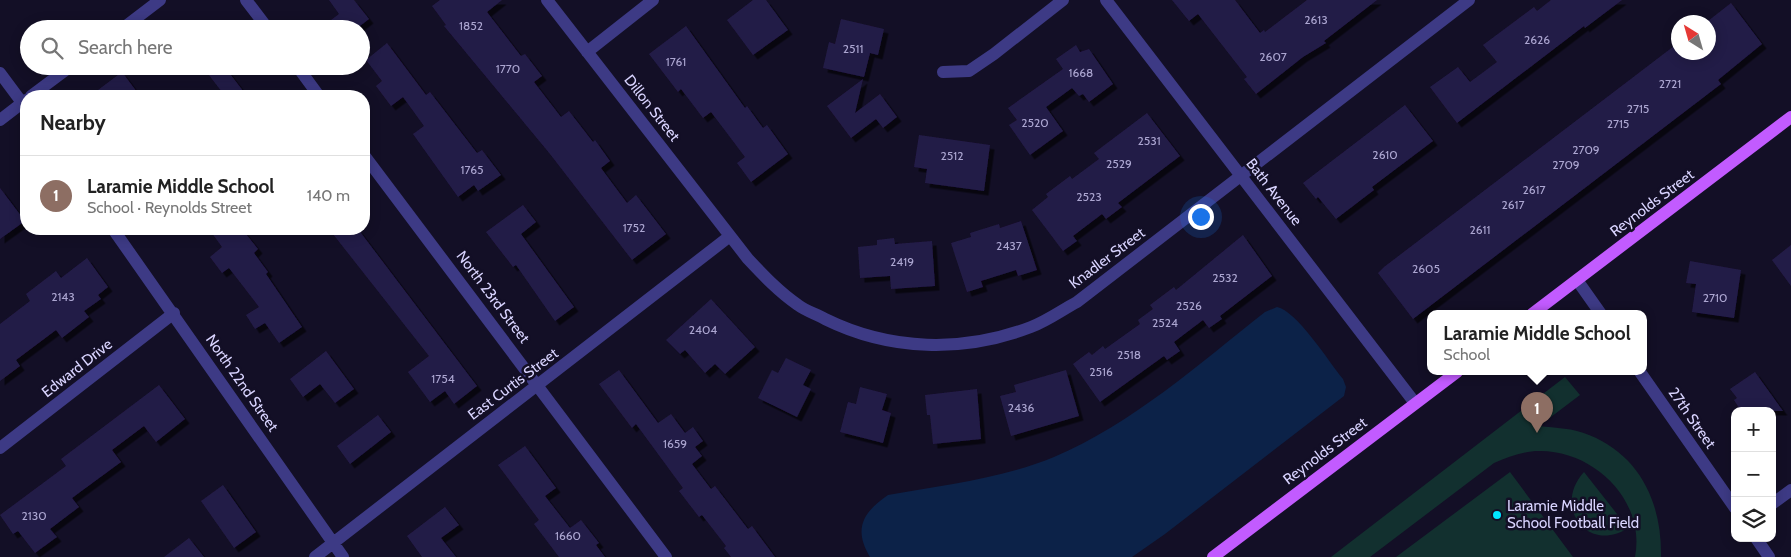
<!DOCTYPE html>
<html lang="en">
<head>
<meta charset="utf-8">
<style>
  body { margin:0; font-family:Cabin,sans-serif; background:#f6f6f6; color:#222 }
  .controls { position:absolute; right:15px; bottom:15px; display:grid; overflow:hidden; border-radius:10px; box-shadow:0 2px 12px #0003 }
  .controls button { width:45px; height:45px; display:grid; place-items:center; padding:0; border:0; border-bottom:1px solid #e0e0e0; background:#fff; color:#222; font:25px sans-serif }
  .compass { position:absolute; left:1671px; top:15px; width:45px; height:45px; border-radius:50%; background:#fff; box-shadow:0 2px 12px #0003; rotate:323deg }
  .you { position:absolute; left:1200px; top:216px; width:18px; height:18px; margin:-12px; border:4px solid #fff; border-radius:50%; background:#1a73e8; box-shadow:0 0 0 8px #1a73e833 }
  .badge { display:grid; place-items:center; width:32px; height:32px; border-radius:50%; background:#2563eb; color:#fff; font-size:16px; font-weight:700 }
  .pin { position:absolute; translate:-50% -41px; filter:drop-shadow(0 1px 2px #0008) }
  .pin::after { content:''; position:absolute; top:26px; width:18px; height:15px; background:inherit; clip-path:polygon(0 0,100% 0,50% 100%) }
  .popup { position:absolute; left:1427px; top:310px; width:220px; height:65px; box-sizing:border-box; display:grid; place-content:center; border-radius:10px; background:#fff; filter:drop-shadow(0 1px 4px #0005); font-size:16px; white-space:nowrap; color:#767676 }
  .popup b { font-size:19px; color:#222 }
  .popup::after { content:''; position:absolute; left:50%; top:100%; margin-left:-10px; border:10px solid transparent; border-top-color:#fff }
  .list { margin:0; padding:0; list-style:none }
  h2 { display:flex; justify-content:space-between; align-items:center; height:65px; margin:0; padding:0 20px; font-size:21px }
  h2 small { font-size:16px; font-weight:400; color:#767676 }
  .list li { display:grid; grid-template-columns:32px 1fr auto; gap:15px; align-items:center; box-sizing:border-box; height:80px; padding:0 20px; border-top:1px solid #e0e0e0 }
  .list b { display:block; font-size:19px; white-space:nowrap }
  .list p { margin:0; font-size:16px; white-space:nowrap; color:#767676 }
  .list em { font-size:16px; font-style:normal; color:#767676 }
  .icon { flex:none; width:28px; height:28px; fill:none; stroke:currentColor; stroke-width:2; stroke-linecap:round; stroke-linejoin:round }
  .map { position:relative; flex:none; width:1791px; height:557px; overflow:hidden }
  .search { position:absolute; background:#fff; box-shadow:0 2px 12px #0003; left:20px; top:20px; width:350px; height:55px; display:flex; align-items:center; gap:12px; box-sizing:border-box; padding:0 18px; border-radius:28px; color:#767676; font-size:19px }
  .panel { position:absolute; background:#fff; box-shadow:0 2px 12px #0003; left:20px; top:90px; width:350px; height:145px; border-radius:20px }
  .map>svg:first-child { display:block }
</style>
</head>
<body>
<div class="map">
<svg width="1791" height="557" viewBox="0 0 1791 557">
  <defs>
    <filter id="shadow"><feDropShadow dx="4.5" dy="4.5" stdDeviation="0" flood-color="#0009"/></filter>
  </defs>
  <rect width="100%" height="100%" fill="#130f26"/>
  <path fill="#12302f" d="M1565,377l15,18 -41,31c17,2 34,2 50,9 52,21 73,69 72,122h-26c11,-57 -42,-107 -96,-106 -16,0 -31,6 -45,12l-124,94h-39z
    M1510,472l63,85h-177z
    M1584,472l44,56c-40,26 -76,-21 -44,-56z"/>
  <path fill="#0c2248" d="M1277,307c20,4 52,55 66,72l3,8 -2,9 -179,138 -33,23h-262c-17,-28 -7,-45 18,-62 55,-10 113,-16 166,-38 78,-33 145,-93 211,-145z"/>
  <path fill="#241b47" filter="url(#shadow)" d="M329,0h25l15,19 -13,10h-37l20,-15z
    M440,0h62l-15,12 34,44 4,-2 17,22 -8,6 27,35 8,-6 24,31 2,-2 15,21 -9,7 26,35 9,-8 30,39 -34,26 -82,-106 -106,-128 2,-1 -14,-19z
    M753,0h13l22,30 -35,25 -26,-35z
    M1172,0h63l25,33 4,-3 1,2 42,-32h70l-53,41 2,2 -23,14 -47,37 -12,-15 3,-2 -49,-63 -9,7z
    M1551,0h71l-37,28 -1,-2 -127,97 -27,-36 28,-20 12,15 27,-20 -14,-17 51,-38 3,4z
    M1731,3l31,41 -44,36 3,4 -308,235 -35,-46 6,-6 294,-224v9h30v-31z
    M841,19l43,10 -6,26 -8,-2 -6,24 -41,-9 6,-26 6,2z
    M686,26l59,82 2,-2 16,22 4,-3 21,29 -37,28 -14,-19 8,-6 -34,-45 -8,6 -22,-29 -3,3 -29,-38z
    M387,43l39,52 4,-3 47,61 5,-3 19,25 -23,16 -4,-6 -16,12 -45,-63 11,-8 -21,-29 -12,9 -15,-20 6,-5 -16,-21z
    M1076,45l4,7 9,-3 24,35 -24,18 -6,-8 -4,2 -7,-8 -26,19 17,24 -33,24 -21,-30 8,-5 -9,-12 55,-39 -7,-10z
    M202,66h22l23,30h-22z
    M122,72l18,24h-50z
    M863,79l-8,34 25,-19 17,23 -14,11 -7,-9 -25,19 -24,-32z
    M1405,105l28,36 -61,46 2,3 -38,29 -18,-22 -2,2 -13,-16z
    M1147,113l33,43 -62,47 4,4 -16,12 -4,-5 -29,22 4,5 -14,10 -31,-41 16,-13 -2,-3 24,-18 2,3 27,-20 -5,-6z
    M919,135l71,10 -6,46 -59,-8 2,-14 -13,-2z
    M0,188l25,33 -25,18z
    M523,205l13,17 -15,12 53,73 -19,14 -39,-56 -3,2 -27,-35z
    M1021,221l16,49 -19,6 -2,-6 -35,11 2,6 -16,5 -16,-49 20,-6 -1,-4 29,-9 1,4z
    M209,229h33l16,20 -4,4 14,19 -2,2 36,53 -23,16 -14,-20 -10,6 -9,-14 13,-8 -30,-39 -7,5 -12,-16 12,-10z
    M329,229h29l119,157 -23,18 -9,-13 -15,11 -22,-30 21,-16z
    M1243,235l29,41 -52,40 2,3 -13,9 -6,-8 -29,22 6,9 -13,9 -3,-4 -64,46 -27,-38 16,-12 3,3 11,-9 2,3 35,-25 -2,-4 15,-11 -3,-4 24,-18 2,3z
    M894,238l1,6 37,-3 3,45 -44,3 -1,-13 -30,2 -2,-31 19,-2v-5z
    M1791,245v41l-19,-26z
    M87,258l21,29 -10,8 3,4 -17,12 5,6 -27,21 -6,-8 -40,30 4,6 -20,15v-57l30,-23 -4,-7 30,-23 5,7z
    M1690,261l51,9 -7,48 -42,-6 4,-28 -10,-1z
    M711,299l44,48 -30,27 -10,-10 -10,9 -20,-23 -5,4 -14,-14z
    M326,351l28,38 -19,14 -15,-19 -17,13 -13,-18z
    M786,358l25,12 -8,15 8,4 -14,28 -39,-19 14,-28 6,3z
    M619,370l39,53 13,-9 14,19 8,-6 10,14 -8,6 7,9 -10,8 19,25 4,-3 33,43 4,-3 23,31h-44l-7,-9 2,-2 -24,-31 -3,2 -20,-26 4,-3 -47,-64 -4,4 -33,-44z
    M1066,370l13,46 -68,20 -11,-40 16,-4 -2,-7z
    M1755,372l28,39h-42l-7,-11 3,-2 -7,-9z
    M159,385l26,34 -29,23 -12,-16 -32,24 9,12 -49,36 7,9 -29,22 7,8 -22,16 -17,-22 -5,3 -13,-19 66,-49 -5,-7z
    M860,387l27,7 -5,16 9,3 -8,30 -43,-11 8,-30 8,2z
    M977,389l4,50 -48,5 -3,-29h-3l-2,-20z
    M378,415l13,17 -41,32 -13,-18z
    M525,446l31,42 -11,8 25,32 11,-8 18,23 -3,2 9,12h-46l-25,-33 5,-4 -41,-55z
    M223,485l33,47 -22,16 -33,-47z
    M445,507l14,18 -18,13 15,19h-34l-15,-21z
    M189,538l15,19h-40z"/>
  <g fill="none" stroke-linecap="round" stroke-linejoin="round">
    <path stroke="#3d3a85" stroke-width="12" d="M246,0l22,29
      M547,0l201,259c16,17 31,33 50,46 8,6 18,9 27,14 65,32 138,34 206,8 16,-6 31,-17 46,-25l392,-302
      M1106,0l309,403
      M122,29l38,-29
      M587,52l66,-52
      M297,66l22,30
      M943,72l26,-1 25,-17 69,-54
      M0,73l26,35
      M31,96l40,-30
      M0,120l26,-20
      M364,155l302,402
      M113,229l230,328
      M1577,280l24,34
      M1640,372l95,136
      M0,448l174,-135
      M1772,504l19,-14
      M1756,538l13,19
      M315,557l415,-321"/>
    <path stroke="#c25bff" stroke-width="12" d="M1532,314l259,-197
      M1213,557l244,-185"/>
  </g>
  <circle fill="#00e5ff" stroke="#130f26" stroke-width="2" cx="1497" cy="515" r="5"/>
  <g text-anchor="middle" stroke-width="5" stroke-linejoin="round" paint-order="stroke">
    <g font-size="12" fill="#aca6d1">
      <text x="1316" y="24">2613</text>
      <text x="471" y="30">1852</text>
      <text x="1537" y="44">2626</text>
      <text x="853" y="53">2511</text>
      <text x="1273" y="61">2607</text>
      <text x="676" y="66">1761</text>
      <text x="508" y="73">1770</text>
      <text x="1081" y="77">1668</text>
      <text x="1670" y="88">2721</text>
      <text x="1638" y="113">2715</text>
      <text x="1035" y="127">2520</text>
      <text x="1618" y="128">2715</text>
      <text x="1149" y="145">2531</text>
      <text x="1586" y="154">2709</text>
      <text x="1385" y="159">2610</text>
      <text x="952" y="160">2512</text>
      <text x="1119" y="168">2529</text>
      <text x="1566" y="169">2709</text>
      <text x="472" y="174">1765</text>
      <text x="1534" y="194">2617</text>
      <text x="1089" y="201">2523</text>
      <text x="1513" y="209">2617</text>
      <text x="634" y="232">1752</text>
      <text x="1480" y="234">2611</text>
      <text x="1009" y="250">2437</text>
      <text x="902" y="266">2419</text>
      <text x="1426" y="273">2605</text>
      <text x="1225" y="282">2532</text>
      <text x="63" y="301">2143</text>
      <text x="1715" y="302">2710</text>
      <text x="1189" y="310">2526</text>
      <text x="1165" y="327">2524</text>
      <text x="703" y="334">2404</text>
      <text x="1129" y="359">2518</text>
      <text x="1101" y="376">2516</text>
      <text x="443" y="383">1754</text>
      <text x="1021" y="412">2436</text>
      <text x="675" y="448">1659</text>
      <text x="34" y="520">2130</text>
      <text x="568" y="540">1660</text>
    </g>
    <g font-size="15" fill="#d9d4ff" stroke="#130f26">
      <text transform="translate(652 108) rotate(52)" y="5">Dillon Street</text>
      <text transform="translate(1274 192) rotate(52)" y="5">Bath Avenue</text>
      <text transform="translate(1652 203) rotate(-37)" y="5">Reynolds Street</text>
      <text transform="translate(1107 258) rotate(-37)" y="5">Knadler Street</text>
      <text transform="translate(493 297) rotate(53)" y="5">North 23rd Street</text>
      <text transform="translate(77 368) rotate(-38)" y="5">Edward Drive</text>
      <text transform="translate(242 383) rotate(55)" y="5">North 22nd Street</text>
      <text transform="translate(513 384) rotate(-37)" y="5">East Curtis Street</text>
      <text transform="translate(1692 418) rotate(55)" y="5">27th Street</text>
      <text transform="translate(1325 451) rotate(-37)" y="5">Reynolds Street</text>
    </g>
    <g font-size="15" fill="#d9d4ff" stroke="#130f26" text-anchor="start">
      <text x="1507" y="511">Laramie Middle<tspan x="1507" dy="17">School Football Field</tspan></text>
    </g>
  </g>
</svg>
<div class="controls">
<button>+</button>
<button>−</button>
<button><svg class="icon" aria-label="layers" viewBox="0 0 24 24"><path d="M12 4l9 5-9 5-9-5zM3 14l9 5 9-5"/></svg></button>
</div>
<svg class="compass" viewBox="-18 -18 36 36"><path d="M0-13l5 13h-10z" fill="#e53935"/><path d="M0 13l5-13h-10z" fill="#767676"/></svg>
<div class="you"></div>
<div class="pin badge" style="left:1537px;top:433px;background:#8d6e63">1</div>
<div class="popup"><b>Laramie Middle School</b>School</div>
<div class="search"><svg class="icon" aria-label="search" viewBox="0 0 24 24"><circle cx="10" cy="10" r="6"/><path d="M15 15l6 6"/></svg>Search here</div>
<section class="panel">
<h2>Nearby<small></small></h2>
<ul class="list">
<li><span class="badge" style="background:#8d6e63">1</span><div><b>Laramie Middle School</b><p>School · Reynolds Street</p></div><em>140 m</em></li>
</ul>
</section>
</div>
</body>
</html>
